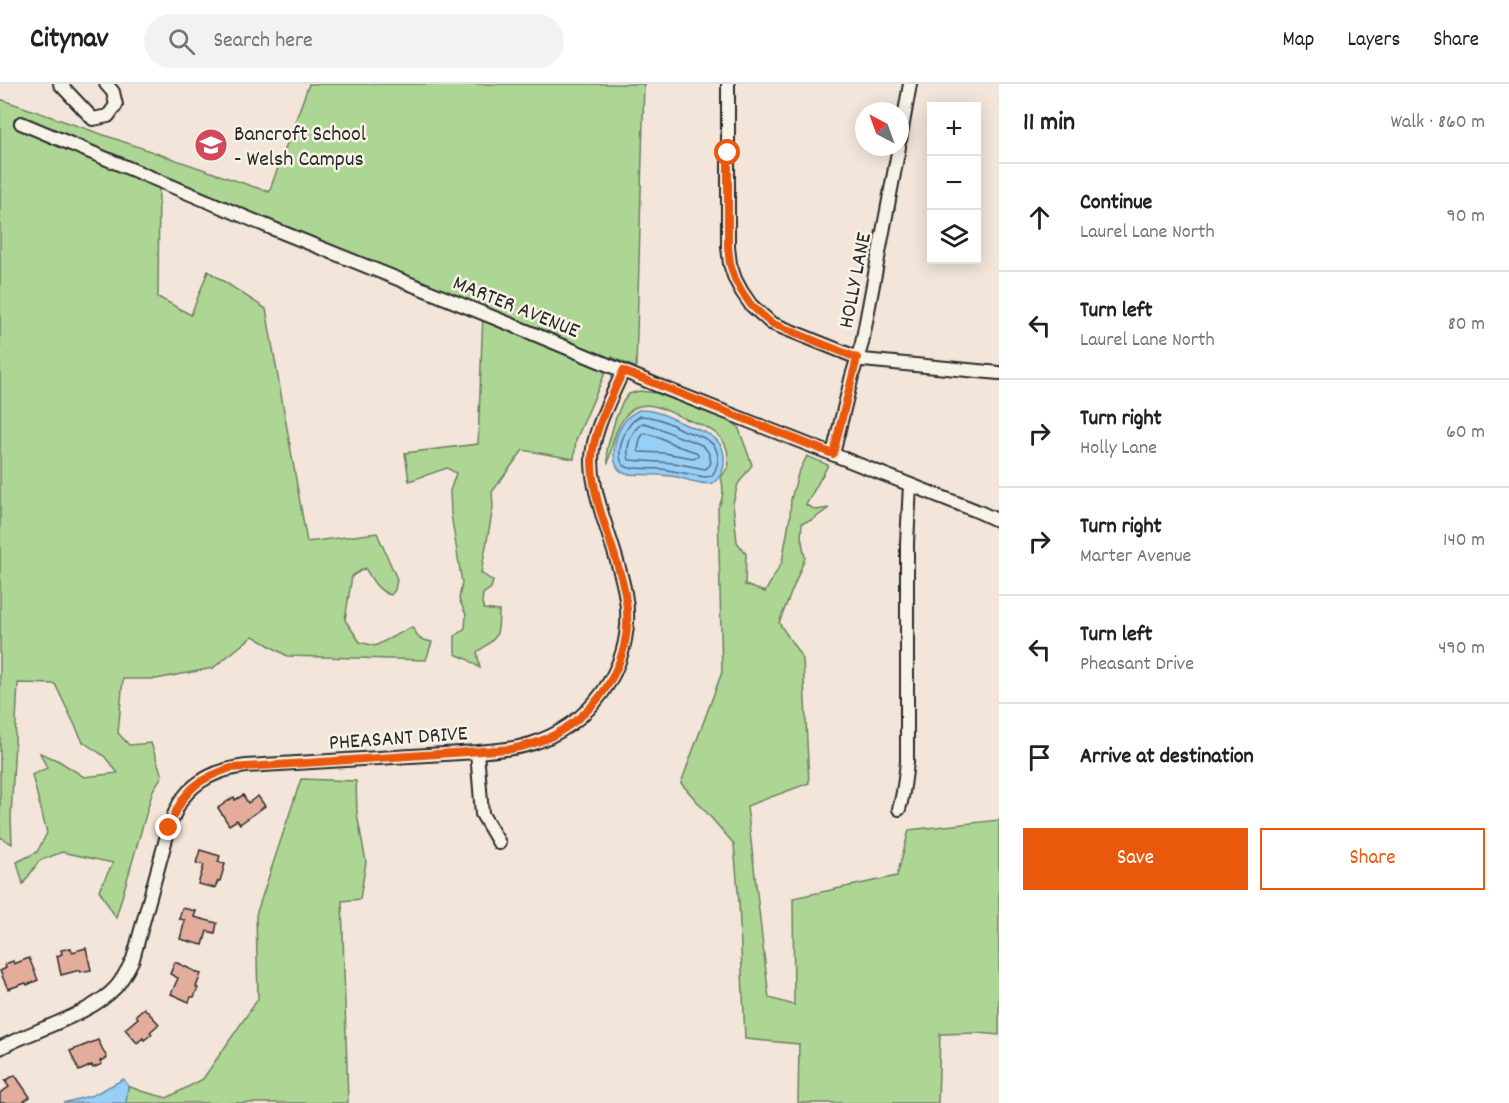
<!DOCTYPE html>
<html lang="en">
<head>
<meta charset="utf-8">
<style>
  body { margin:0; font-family:Dekko,sans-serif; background:#f2f2f2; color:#202124 }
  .controls { position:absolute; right:18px; top:18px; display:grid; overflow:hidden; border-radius:0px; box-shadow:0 3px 15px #0003 }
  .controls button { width:54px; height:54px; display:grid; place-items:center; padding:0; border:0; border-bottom:2px solid #e0e0e0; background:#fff; color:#202124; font:30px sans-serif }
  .compass { position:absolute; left:855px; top:18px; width:54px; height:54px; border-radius:50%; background:#fff; box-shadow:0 3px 15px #0003; rotate:319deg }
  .stop { position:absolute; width:18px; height:18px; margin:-14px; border:4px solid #ea580c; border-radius:50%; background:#fff }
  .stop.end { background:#ea580c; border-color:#fff; box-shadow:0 2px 6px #0008 }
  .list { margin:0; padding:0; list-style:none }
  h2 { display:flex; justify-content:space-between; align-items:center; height:78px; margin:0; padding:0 24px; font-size:26px }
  h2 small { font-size:20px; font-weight:400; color:#757577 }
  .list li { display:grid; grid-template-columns:39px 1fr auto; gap:18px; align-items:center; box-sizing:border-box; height:108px; padding:0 24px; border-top:2px solid #e0e0e0 }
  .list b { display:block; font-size:22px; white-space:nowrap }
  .list p { margin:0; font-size:20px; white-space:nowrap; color:#757577 }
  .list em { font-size:20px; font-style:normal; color:#757577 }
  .actions { display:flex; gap:12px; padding:18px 24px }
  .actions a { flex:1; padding:14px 0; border:2px solid #ea580c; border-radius:0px; text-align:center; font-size:21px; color:#ea580c }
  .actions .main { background:#ea580c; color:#fff }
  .icon { flex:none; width:33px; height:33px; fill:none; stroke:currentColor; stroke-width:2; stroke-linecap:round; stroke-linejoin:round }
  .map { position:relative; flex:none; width:999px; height:1019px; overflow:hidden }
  header { display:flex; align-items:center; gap:36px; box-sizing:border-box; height:84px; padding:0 30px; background:#fff; border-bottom:2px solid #e0e0e0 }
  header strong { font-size:28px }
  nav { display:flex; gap:33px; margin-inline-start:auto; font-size:21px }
  .search { width:420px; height:54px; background:#f2f2f2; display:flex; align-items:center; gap:15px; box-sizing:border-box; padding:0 21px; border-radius:33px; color:#757577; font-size:22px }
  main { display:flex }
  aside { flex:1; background:#fff }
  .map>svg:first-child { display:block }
</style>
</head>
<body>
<header>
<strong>Citynav</strong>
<div class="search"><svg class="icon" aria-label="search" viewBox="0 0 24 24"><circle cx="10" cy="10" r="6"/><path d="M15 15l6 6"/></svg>Search here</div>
<nav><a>Map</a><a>Layers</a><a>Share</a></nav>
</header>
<main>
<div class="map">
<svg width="999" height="1019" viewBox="0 0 999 1019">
  <rect width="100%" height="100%" fill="#f3e5d9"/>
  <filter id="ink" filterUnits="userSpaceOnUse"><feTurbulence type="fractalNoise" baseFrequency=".0167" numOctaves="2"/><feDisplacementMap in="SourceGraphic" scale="12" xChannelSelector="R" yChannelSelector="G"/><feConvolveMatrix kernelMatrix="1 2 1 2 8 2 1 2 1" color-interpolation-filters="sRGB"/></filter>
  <g filter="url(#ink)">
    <path fill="#add694" stroke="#6c8060" stroke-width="1.5" d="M309,0h335l-8,284 -24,-11 -36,83 -2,19 -51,-9 -31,42 1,16 -12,65 12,8 -2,7 -8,6 -1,9 2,6 15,2c-1,26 0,26 -22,41l3,16 -13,-9 -12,-5v-18l10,-8 1,-13 -7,-16 3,-16 -11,-69 -1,-23 6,-18 -9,-5 -38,13 -4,-28 73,-9 5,-131 -324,-132 -1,116 33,18 17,-44 58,38 41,233 70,-9 20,46 -2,11 -4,5c-14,-4 -19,-16 -26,-27l-13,8 -7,44 15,22 15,4 37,-19 8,12 12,3 -6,18 -139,-4 -34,-20 -40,32 -57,11h-33l-5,54 11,12 22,-2 11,33 -9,14 -37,128 -17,-28 14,-27 -51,-11 -23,9 -16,23 -6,-22 20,-10 10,-19 -15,-58 15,-7 -7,-15 19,8 25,16 34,-4 -14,-17 -21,-14 -28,-58 -37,-1 -7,135 1,26 -12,-7v-738l269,93z
      M639,307l18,2 78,30 4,6 13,36 -14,19 -5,19 4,39 9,12 -1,31 20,7 17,-30 8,-45 1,-18 7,-25 9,-18 21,9 -22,40 10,5 13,-2 -17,12 -10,3 -1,13 4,22 -26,65 24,36 6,124 -62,23 22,192 25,7 -1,-107 104,-22 12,-46 90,-10v215l-21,-2 -38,1 -2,69h-140l1,-59 -54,-5 -6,-136 -5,-59 -53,-61 41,-111 -4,-164c6,-10 6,-20 3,-31 2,-3 6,-8 8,-12 0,-1 -1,-8 -1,-9 -1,-25 -28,-31 -47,-39 -14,-6 -33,-18 -48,-8 -17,12 -21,36 -25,55l-1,-15 8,-29 7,-17 7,-9z
      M301,695l55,2 1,33 9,48 -6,37 -18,2 6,202h-222l2,-17 13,5 26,7 36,-19 55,-80 -2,-84z"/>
    <path fill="#97cff6" stroke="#6c8da5" stroke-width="1.5" d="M639,326c15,-1 30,7 43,13 16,8 39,10 42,32 0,5 1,9 -1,14 -2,5 -5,12 -11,14 -8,3 -26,-4 -35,-6 -17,-3 -34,-2 -51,-3 -19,-7 -12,-38 -2,-52 3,-5 9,-9 15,-12z
      M124,995l4,7 -2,17h-63l30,-8z"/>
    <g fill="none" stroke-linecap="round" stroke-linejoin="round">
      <path stroke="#566d7c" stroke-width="1.5" d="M640,332c14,0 28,6 40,13 7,3 15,5 22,8 18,8 20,23 10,39l-7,1 -43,-8 -32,-1c-17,-3 -9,-32 -1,-42 3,-5 7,-7 11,-10z
        M643,339c14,3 24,9 37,14 12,5 27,5 30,21 2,6 0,8 -5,11l-31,-6 -45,-3c-4,-12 2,-30 14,-37z
        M644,349l15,4 18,9 19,6 2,2v2l-5,2 -29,-5 -25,-1 -1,-2 2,-11z"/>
    </g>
    <path fill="#e4ad9b" stroke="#2b2b2b" stroke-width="1.5" d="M243,711l5,8 10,-7 7,10 -25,18 -3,-4 -8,5 -11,-17 16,-11 1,3z
      M200,766l20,6 -2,6 7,2 -5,17h-2l-3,7 -17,-4 6,-19 -8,-2z
      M182,824l14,3 -2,6 23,6 -2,10 -8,-2 -4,14 -23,-6 5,-19 -6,-1z
      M71,864l1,4 14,-4 5,22 -11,2v-2l-19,5 -4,-19 5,-2 -1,-4z
      M29,874l9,22 -11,5 -1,-2 -18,6 -8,-18 6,-3 -1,-4 8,-3 1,3z
      M175,878l26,12 -5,13 2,1 -4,9h-3l-2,5 -18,-8 7,-16 -8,-4z
      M144,924l15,16 -9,8 2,2 -8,6 -1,-2 -6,5 -12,-14 13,-11 -2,-3z
      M98,956l9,18 -7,3 2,3 -9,4 -1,-3 -13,6 -9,-20z
      M15,991l15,22 -9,6h-21v-10l9,-6 -4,-6z"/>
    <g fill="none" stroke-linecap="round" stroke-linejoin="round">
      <defs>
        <path id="minor" d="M60,0l33,35 15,-3 8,-11 -3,-13 -7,-8
          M728,0v163l2,17 5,15 7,13 9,13 20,18 92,37 136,13
          M21,39l253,106 243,98 142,59 318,125 22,10
          M900,56l10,-56
          M833,370l19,-78 10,-33 37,-196
          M477,668l5,62 17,29
          M899,725c5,-15 6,-31 8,-47v-219l3,-58
          M0,964c33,-18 91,-33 116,-61 7,-8 12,-18 17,-28l36,-131c4,-10 7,-21 14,-30 15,-20 39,-29 63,-32l231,-14c21,-2 42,-3 62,-11 60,-22 98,-85 86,-148 -5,-27 -15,-53 -23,-79 -5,-18 -10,-35 -10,-54 0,-29 20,-63 31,-89"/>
      </defs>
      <use href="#minor" stroke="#2b2b2b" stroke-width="16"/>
      <use href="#minor" stroke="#f7f3e8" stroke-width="12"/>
    </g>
  </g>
  <g fill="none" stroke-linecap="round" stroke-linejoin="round" filter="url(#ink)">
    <path stroke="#ea580c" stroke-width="8" d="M169,744c13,-35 25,-48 62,-60l280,-19c15,-3 30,-7 43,-14 52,-29 82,-82 71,-141 -8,-44 -33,-89 -33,-133 0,-29 20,-64 31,-90l210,83 24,-96 -86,-35 -20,-18 -9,-13 -7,-13 -5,-15 -2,-17v-94"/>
  </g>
  <defs>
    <symbol id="school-disc" viewBox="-11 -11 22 22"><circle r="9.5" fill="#d1495b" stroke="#f7f3e8"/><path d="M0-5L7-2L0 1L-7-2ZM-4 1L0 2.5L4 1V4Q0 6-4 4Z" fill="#fff"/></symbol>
  </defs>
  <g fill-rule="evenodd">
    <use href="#school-disc" x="192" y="42" width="38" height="38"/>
  </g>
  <g text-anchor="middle" stroke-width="5" stroke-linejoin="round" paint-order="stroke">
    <g font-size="22" fill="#2b2b2b" stroke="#f7f3e8" text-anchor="start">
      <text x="234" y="56">Bancroft School<tspan x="234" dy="25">- Welsh Campus</tspan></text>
    </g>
    <g font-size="22" fill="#2b2b2b" stroke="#f7f3e8">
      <text transform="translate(853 196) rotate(-79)" y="8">HOLLY LANE</text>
      <text transform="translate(517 221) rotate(22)" y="8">MARTER AVENUE</text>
      <text transform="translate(398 652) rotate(-4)" y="8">PHEASANT DRIVE</text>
    </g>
  </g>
</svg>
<div class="controls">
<button>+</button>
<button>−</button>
<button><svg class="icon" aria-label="layers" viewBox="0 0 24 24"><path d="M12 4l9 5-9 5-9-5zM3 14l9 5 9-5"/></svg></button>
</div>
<svg class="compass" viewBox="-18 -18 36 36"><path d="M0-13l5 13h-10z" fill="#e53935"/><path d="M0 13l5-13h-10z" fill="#757577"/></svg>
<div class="stop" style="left:728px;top:69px"></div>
<div class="stop end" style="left:169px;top:744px"></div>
</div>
<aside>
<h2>11 min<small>Walk · 860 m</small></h2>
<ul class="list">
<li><svg class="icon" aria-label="ahead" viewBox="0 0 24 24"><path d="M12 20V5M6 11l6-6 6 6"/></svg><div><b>Continue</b><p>Laurel Lane North</p></div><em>90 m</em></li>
<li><svg class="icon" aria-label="left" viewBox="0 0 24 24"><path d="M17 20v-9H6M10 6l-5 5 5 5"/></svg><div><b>Turn left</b><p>Laurel Lane North</p></div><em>80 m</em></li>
<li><svg class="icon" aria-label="right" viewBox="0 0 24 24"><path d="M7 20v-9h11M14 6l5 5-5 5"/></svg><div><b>Turn right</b><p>Holly Lane</p></div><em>60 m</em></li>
<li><svg class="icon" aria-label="right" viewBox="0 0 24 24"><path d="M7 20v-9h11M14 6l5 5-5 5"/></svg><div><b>Turn right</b><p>Marter Avenue</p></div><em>140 m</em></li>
<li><svg class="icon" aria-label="left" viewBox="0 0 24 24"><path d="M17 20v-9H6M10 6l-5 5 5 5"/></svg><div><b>Turn left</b><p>Pheasant Drive</p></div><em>490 m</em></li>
<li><svg class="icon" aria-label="arrive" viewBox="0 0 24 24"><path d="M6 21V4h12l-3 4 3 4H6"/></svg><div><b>Arrive at destination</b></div></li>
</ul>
<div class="actions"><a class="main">Save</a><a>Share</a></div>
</aside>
</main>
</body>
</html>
